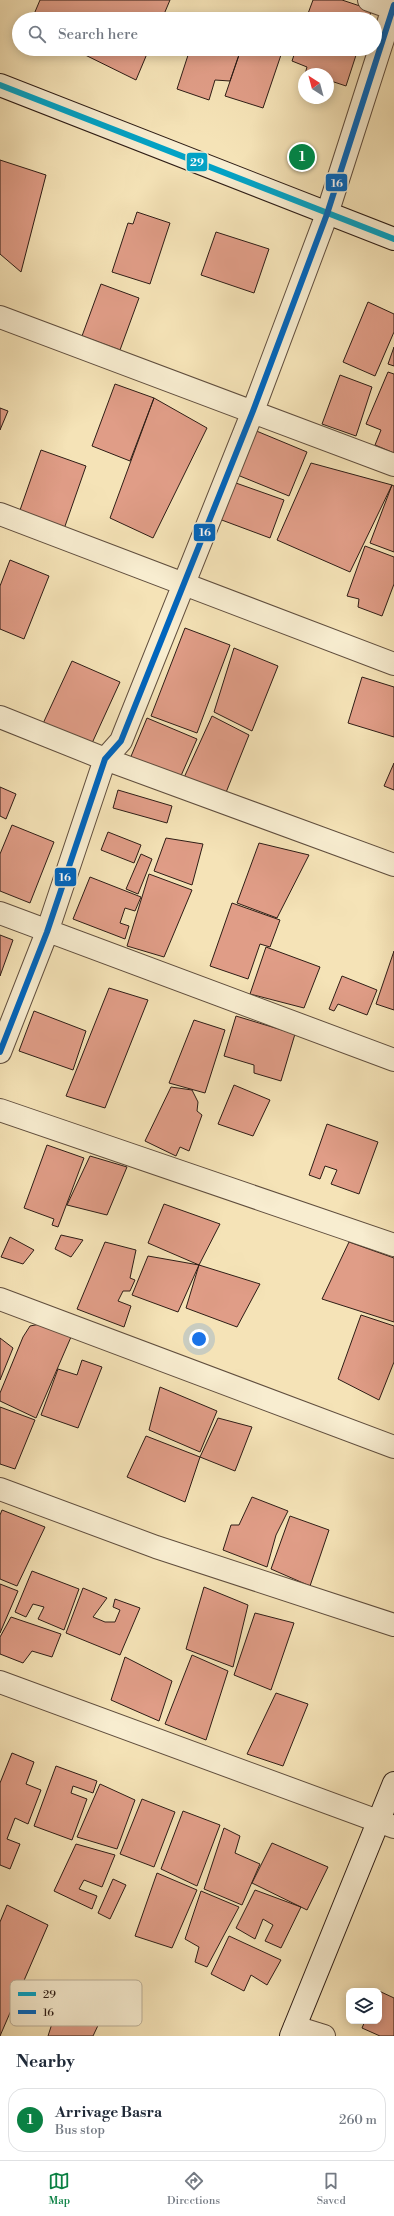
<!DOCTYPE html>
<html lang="en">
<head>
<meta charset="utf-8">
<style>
  body { margin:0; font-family:"Libre Bodoni",serif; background:#f2f2f3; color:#1f2937 }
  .controls { position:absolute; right:12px; bottom:12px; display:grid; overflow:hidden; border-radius:8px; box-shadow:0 2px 10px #0003 }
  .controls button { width:36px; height:36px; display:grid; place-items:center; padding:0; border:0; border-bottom:1px solid #e0e1e3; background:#fff; color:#1f2937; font:20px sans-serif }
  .compass { position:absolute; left:298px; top:68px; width:36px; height:36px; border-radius:50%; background:#fff; box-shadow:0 2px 10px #0003; rotate:324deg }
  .you { position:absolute; left:199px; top:1339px; width:14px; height:14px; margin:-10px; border:3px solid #fff; border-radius:50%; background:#1a73e8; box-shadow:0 0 0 6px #1a73e833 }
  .badge { display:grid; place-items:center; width:26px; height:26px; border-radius:50%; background:#0b8043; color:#fff; font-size:13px; font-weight:700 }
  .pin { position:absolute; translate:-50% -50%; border:2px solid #fff; box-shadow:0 1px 4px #0006 }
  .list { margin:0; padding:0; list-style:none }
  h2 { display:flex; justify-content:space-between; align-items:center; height:52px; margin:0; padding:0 16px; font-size:17px }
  h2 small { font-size:13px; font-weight:400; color:#747a83 }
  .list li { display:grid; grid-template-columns:26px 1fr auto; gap:12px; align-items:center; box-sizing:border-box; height:64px; margin:0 8px 8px; padding:0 8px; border:1px solid #e0e1e3; border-radius:16px }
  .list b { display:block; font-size:15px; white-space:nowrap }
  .list p { margin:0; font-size:13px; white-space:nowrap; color:#747a83 }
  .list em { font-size:13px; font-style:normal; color:#747a83 }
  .icon { flex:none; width:22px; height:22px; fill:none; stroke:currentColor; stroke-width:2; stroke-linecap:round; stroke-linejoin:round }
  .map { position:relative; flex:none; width:394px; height:2036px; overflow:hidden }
  .search { position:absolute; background:#fff; box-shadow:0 2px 10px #0003; left:12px; right:12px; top:12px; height:44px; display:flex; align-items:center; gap:10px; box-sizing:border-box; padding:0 14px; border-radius:22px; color:#747a83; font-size:15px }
  .sheet { height:124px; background:#fff }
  nav { display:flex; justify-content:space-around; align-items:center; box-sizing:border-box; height:56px; border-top:1px solid #e0e1e3; background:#fff; font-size:11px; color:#747a83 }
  nav a { display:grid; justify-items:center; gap:2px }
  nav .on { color:#0b8043 }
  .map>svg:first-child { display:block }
</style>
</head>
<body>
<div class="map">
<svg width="394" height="2036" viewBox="0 0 394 2036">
  <rect width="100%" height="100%" fill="#f5e3b7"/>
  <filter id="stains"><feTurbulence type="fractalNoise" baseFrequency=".005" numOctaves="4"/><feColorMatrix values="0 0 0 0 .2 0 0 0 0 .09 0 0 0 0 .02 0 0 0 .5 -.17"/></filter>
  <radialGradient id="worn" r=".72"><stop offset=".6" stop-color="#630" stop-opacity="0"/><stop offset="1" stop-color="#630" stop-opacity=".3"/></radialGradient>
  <path fill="#e09d87" stroke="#2e1d16" d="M40,0h130l-8,19h-130z
    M313,0h29l30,10 -4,9h-62z
    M73,49h76l-13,31z
    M190,49h51l-11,32 -15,-1 -6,20 -32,-11z
    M241,49h42l-20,59 -38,-12z
    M296,49h62l-12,37 -18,-6v-6h-23l2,-7 -15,-6z
    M0,160l46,15 -25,97 -21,-18z
    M137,212l33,11 -20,61 -38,-12 16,-49 5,1z
    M216,232l53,17 -15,44 -53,-18z
    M101,284l38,14 -19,52 -38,-14z
    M368,302l26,12v18l-19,44 -32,-14z
    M394,347v19l-6,-2z
    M388,372l6,2v79l-19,-8 6,-15 -15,-6z
    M340,375l32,12 -16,49 -34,-12z
    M115,384l39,14 -24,63 -38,-15z
    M154,398l53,30 -54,110 -43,-20z
    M0,408l8,3 -8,19z
    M254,430l53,22 -18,44 -54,-22z
    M41,450l45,16 -22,63 -45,-16z
    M311,463l81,22 -42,87 -73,-32z
    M233,482l51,18 -14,38 -51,-19z
    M392,485l2,1v66l-24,-9z
    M365,546l29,11v27l-12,32 -24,-9 1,-8 -12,-3z
    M10,560l39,16 -25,63 -24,-10v-43z
    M185,628l45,17 -33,88 -46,-17z
    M234,648l44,18 -26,65 -38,-19z
    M72,661l48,21 -32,70 -48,-22z
    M362,677l32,10v50l-46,-14z
    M212,716l37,19 -24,60 -43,-13z
    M147,718l50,21 -20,46 -50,-19z
    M394,763v27l-10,-4z
    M0,787l16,7 -10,25 -6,-3z
    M118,790l54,16 -5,17 -54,-15z
    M12,825l42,17 -24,61 -30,-12v-37z
    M108,832l33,13 -7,18 -33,-13z
    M166,838l37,6 -11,41 -38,-14z
    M259,843l50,12 -32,63 -40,-15z
    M141,854l11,5 -14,35 -12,-5z
    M149,874l43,16 -28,67 -37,-11z
    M90,877l51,20 -6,14 -10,-3 -5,15 9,3 -4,13 -52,-20z
    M232,903l48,17 -10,27 -10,-3 -12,35 -38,-13z
    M0,935l13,5 -13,36z
    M266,947l54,20 -16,41 -54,-14z
    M394,951v59l-18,-6z
    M342,976l35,14 -10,25 -29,-11 -4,7 -5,-2z
    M109,988l39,12 -43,108 -39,-12z
    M34,1011l52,20 -13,39 -54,-19z
    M236,1016l59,18 -14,47 -27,-8v-8l-30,-9z
    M194,1020l31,10 -20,63 -36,-10z
    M234,1085l36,15 -17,36 -35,-12z
    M171,1087l21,3 6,12 -1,9 5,4 -13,36 -9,-4 -4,9 -31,-15z
    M327,1124l51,18 -19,52 -28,-10 6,-14 -12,-4 -5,13 -11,-4z
    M47,1145l37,13 -26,69 -6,-2 2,-6 -30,-11z
    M90,1156l37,11 -20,48 -40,-10z
    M164,1204l56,20 -21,41 -51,-22z
    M61,1235l22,5 -12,17 -16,-8z
    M10,1237l24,13 -11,14 -22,-7z
    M105,1242l31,8 -6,28 5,2 -5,11h-7l-5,10 13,5 -7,21 -47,-18z
    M349,1242l45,16v64l-72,-23z
    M148,1256l51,9 -21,47 -46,-17z
    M199,1265l61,19 -23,43 -51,-19z
    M361,1315l33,11v36l-15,38 -41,-21z
    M40,1324l31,13 -35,81 -36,-17v-8l23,-56 7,-11z
    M0,1338l13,10 -13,32z
    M82,1360l20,7 -24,61 -37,-13 17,-46 19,6z
    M160,1387l57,24 -17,41 -51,-22z
    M0,1407l35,13 -20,49 -15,-5z
    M218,1418l34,9 -17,44 -35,-14z
    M146,1436l54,21 -15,45 -58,-25z
    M252,1497l36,14 -12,24 -9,32 -44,-17 8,-25h8z
    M2,1510l43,17 -28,59 -17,-7v-64z
    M290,1516l39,14 -19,56 -39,-17z
    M32,1571l47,18 -15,41 -26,-11 6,-12 -11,-3 -7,13 -11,-5z
    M0,1584l18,7 -18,42z
    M204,1587l44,18 -15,62 -47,-18z
    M83,1588l24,10 -14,19 12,5h10l5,-12 -7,-3 2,-8 25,9 -20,47 -54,-22z
    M255,1613l39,10 -23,67 -37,-15z
    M11,1617l50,17 -9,23 -20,-6 -9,12 -23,-9v-17z
    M192,1655l36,16 -22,69 -41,-16z
    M125,1657l47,24 -13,40 -48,-21z
    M276,1693l32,11 -25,62 -36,-12z
    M12,1753l22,9 -8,22 15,6 -13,34 -13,-6 -8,21 13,5 -10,25 -10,-4v-82z
    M56,1766l41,15 -4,12 -20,-7 -2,7 16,6 -15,41 -38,-14z
    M100,1784l35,16 -18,49 -40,-12z
    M142,1799l33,13 -21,55 -34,-13z
    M183,1811l37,14 -23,61 -36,-17z
    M224,1828l16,8 -5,17 25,11 -18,41 -38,-16z
    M272,1843l56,24 -21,43 -55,-27z
    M76,1844l39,11 -13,32 -18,-7 -5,9 18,7 -5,13 -38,-18z
    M157,1873l40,17 -25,58 -37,-12z
    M113,1879l13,6 -16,34 -12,-6z
    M255,1890l46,17 -20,41 -16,-7 8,-16 -10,-6 -8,20 -19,-11z
    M201,1891l38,16 -32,60 -12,-5 4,-15 -14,-8z
    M7,1905l41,20 -48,111v-114z
    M229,1936l52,24 -14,25 -16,-10 -7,16 -33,-17z
    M379,1991l15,7v38h-14l-18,-8 3,-7h14z
    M59,2002l43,15 -9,19h-45z"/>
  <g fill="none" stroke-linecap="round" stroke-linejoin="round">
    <defs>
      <path id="street" d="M369,0l25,9
        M0,317l394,148
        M0,514l394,150
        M0,717l105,42 289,106
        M0,913l394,147
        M0,1052l47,-120 58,-173 16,-18 132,-330 74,-197 67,-209
        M0,1110l394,135
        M0,1299l394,148
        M0,1489l156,58 238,78
        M0,1682l394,145
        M295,2027l29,9"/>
      <path id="secondary" d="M0,85l394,154
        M291,2036l103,-253"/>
    </defs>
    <use href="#street" stroke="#604e3e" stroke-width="24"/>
    <use href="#secondary" stroke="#2e1d16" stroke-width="24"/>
    <use href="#street" stroke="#f8edd0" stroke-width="22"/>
    <use href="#secondary" stroke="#f8edd0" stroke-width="22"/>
    <defs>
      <path id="bus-1" d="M0,85l394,154"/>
      <path id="bus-2" d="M0,1052l47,-120 58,-173 16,-18 132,-330 74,-197 67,-209"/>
    </defs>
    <use href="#bus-1" stroke="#f8edd0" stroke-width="9"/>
    <use href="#bus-2" stroke="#f8edd0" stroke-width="9"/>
    <use href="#bus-1" stroke="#02a2c5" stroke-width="6"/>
    <use href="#bus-2" stroke="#0065bd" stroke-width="6"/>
  </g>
  <rect x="10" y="1980" width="132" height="46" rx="6" fill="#f8edd0" stroke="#bbaf98" stroke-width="1"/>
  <rect x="18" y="1992" width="18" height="4" fill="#02a2c5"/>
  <rect x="18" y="2010" width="18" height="4" fill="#0065bd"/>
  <g font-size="11" fill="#2e1d16">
    <text x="43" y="1998">29</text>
    <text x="43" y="2016">16</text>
  </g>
  <g stroke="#f8edd0" stroke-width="1.5">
    <rect x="186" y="152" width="22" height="20" rx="4" fill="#02a2c5"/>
    <rect x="325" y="173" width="23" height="19" rx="4" fill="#0065bd"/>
    <rect x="193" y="523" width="23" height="19" rx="4" fill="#0065bd"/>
    <rect x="54" y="867" width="23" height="20" rx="4" fill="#0065bd"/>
  </g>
  <g font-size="11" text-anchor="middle" font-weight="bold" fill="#fff">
    <text x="197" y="166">29</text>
    <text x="337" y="187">16</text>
    <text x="205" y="536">16</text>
    <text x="65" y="881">16</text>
  </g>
  <rect width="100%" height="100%" filter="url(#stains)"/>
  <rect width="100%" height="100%" fill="url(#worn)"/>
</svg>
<div class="controls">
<button><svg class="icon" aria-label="layers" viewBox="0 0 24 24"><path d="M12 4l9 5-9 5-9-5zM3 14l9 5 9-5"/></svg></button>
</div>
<svg class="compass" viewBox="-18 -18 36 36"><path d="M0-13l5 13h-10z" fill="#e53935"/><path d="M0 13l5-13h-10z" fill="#747a83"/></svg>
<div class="you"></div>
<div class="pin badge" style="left:302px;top:157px">1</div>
<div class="search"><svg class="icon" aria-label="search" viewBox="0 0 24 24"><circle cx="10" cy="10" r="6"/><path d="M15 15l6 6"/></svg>Search here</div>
</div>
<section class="sheet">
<h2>Nearby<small></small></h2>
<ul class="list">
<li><span class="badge">1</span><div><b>Arrivage Basra</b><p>Bus stop</p></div><em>260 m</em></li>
</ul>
</section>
<nav>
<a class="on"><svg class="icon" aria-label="map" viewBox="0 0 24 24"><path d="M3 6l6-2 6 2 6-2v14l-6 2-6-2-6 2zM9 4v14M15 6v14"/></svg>Map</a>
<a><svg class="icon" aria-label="directions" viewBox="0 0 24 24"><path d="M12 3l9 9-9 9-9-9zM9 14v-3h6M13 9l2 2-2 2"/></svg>Directions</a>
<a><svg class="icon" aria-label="saved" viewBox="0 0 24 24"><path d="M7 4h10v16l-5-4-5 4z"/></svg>Saved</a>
</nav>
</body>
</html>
